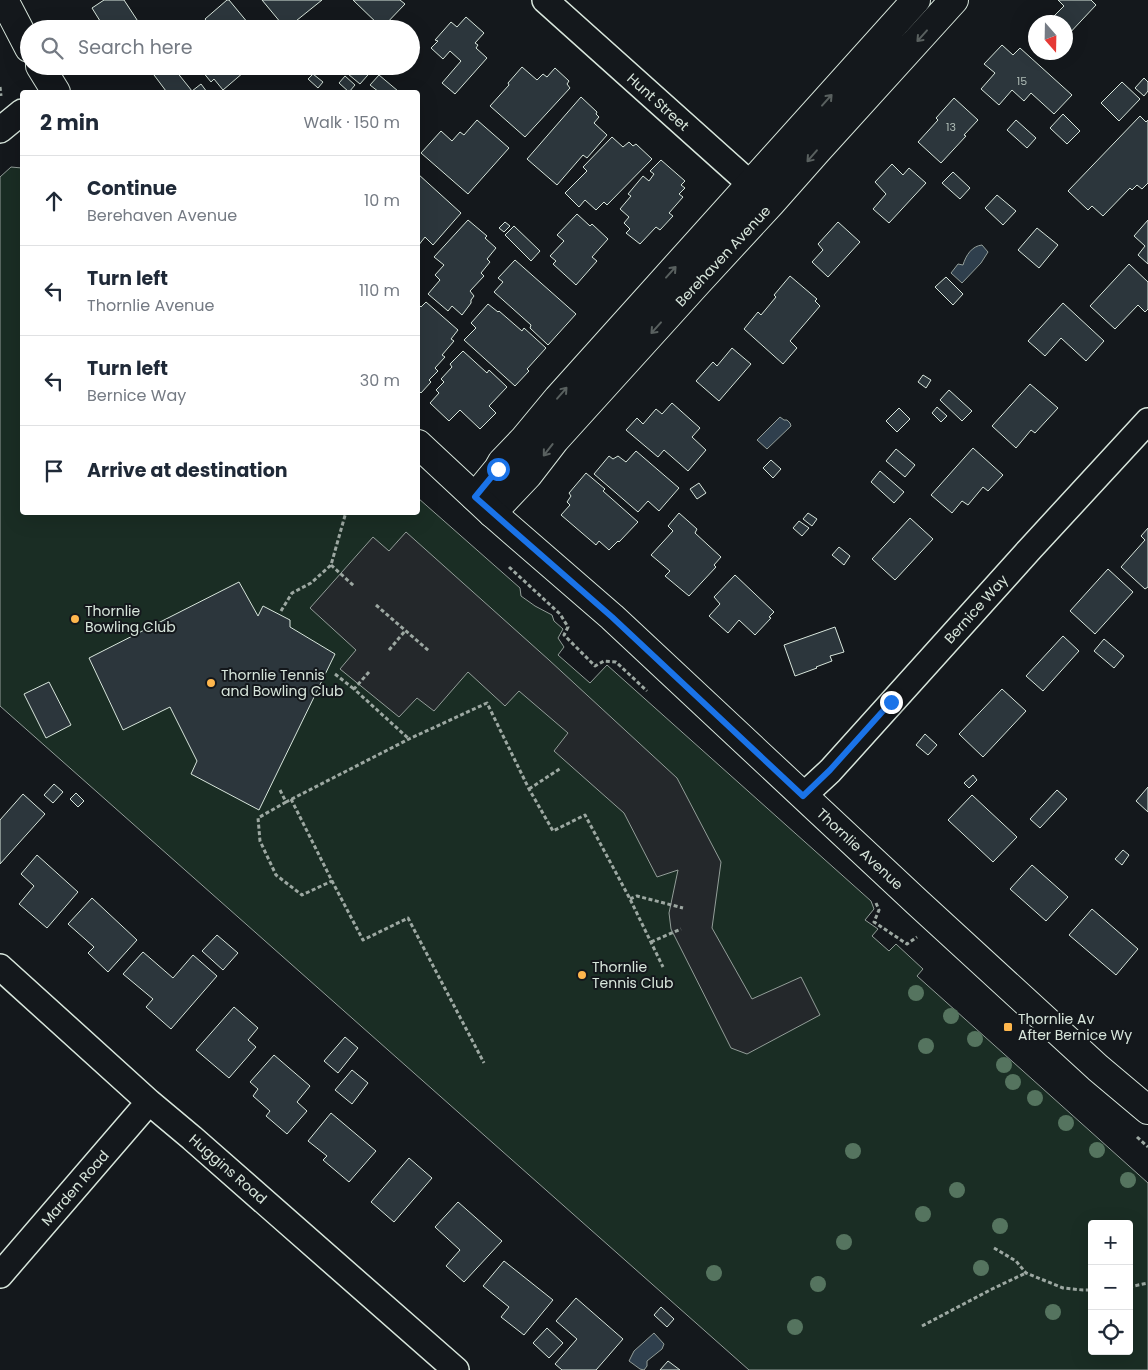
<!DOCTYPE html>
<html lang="en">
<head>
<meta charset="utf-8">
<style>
  body { margin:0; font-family:Poppins,sans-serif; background:#f6f6f7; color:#1f2937 }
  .controls { position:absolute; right:15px; bottom:15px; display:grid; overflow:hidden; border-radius:5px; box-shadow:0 5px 20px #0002 }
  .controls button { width:45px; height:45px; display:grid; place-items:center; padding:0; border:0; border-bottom:1px solid #e0e1e3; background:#fff; color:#1f2937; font:25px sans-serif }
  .compass { position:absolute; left:1028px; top:15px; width:45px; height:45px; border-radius:50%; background:#fff; box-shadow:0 5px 20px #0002; rotate:160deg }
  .stop { position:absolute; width:15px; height:15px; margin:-11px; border:4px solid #1a73e8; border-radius:50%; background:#fff }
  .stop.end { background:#1a73e8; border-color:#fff; box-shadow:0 1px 5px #0008 }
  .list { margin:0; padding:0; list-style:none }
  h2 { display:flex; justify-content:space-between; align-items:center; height:65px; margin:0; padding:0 20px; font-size:21px }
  h2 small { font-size:16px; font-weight:400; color:#747a83 }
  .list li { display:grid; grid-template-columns:32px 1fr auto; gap:15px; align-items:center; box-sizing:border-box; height:90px; padding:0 20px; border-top:1px solid #e0e1e3 }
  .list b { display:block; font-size:19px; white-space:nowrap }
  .list p { margin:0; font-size:16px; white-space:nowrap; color:#747a83 }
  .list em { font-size:16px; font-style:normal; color:#747a83 }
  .icon { flex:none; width:28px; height:28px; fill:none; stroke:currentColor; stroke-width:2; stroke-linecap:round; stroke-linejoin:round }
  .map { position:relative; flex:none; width:1148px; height:1370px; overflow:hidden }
  .search { position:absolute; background:#fff; box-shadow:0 5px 20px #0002; left:20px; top:20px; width:400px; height:55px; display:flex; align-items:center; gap:12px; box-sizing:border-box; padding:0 18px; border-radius:28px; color:#747a83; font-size:19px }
  .panel { position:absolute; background:#fff; box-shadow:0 5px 20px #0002; left:20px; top:90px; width:400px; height:425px; border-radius:5px }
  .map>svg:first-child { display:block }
</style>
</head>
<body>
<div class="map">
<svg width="1148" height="1370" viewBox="0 0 1148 1370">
  <rect width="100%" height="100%" fill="#14181c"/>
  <path fill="#1a2d24" stroke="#939e99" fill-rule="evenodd" d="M11,167l11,1v344h396v-14l102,90 1,8 14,10 17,9 2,6 9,8 -5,9 6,9 -6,8 32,28 17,-18 264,236 3,8 -9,11 13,9 -6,7 17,15 7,-7 27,25 -6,7 231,207v187h-399l-749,-664v-529zM1092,1224h37v127h-37z"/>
  <path fill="#24282b" stroke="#939e99" d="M406,532l143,128 128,118 44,84 -9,66 40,71 49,-22 19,38 -73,39 -16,-6 -60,-119 -2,-16 9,-43 -21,7 -33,-64 -70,-62 14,-18 -49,-42 -14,15 -37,-34 -34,39 -17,-13 -18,19 -59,-48 16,-19 -46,-42 63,-71 16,14z"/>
  <path fill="#2f3f4d" stroke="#939e99" d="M982,245l6,7 -7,11 -19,20 -11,-10 7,-9 5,1c3,-10 9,-19 19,-20z
    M780,417l4,3h3l3,3 1,3 -24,23 -10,-9z
    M654,1333l10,11 -2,5 -15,12v5l-3,4 -4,-1 -11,-8 5,-10z"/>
  <path fill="#2c363c" stroke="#d8e6dc" d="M104,0h20l19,29h-38l-13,-21z
    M227,0h2l24,29h-40l-8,-10z
    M262,0h60l-36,29z
    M353,0h47l5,4 -23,24z
    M1058,0h33l5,5 -30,32v-15h-18l16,-16z
    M466,17l18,16 -9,10 3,2 -2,3 11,10 -32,36 -13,-11 19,-22 -11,-10 -7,8 -12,-11 7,-7 -3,-1 16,-18 6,5z
    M1002,45l11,10 7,-7 52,47 -18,19 -23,-21 -7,8 -12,-11 -13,15 -18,-16 14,-16 -11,-9z
    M165,66h7l20,25 9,-7 6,8h-42l1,-1 -12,-16z
    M198,66h53l-28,24 -9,-11 -3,3z
    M355,66h17l2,2 -14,16 -12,-10z
    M522,67l15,13 6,-6 4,3 8,-9 14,13 -2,3 3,4 -45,49 -35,-31 19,-21 -1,-2z
    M313,74l10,8 -5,6 -10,-9z
    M379,75l19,16 -1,1h-18l-9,-7z
    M345,76l10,9 -6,7 -10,-9z
    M1144,78l4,4v9l-4,5 -9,-8z
    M1122,82l18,17 -21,22 -18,-18z
    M581,97l16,15 -1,2 3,3 -5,6 13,12 -20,23 -4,-3 -26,30 -30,-26z
    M954,98l24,22 -14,15 2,1 -25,27 -23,-21 20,-22 -2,-2z
    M1063,114l17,17 -13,13 -17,-16z
    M1140,116l6,6 2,-2v63l-6,6 -5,-4 -5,5 -2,-2 -27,28 -11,-10 -4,4 -20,-19z
    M477,120l32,28 -41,46 -47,-41 20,-22 11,10 8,-9 4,3z
    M1016,120l20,18 -9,10 -20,-18z
    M612,137l11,10 6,-5 4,4 3,-2 16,15 -45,46 -3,-3 -8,8 -11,-10 -6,7 -14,-14 22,-22 -4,-4z
    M661,160l24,21 -4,4 4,3 -6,6 4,3 -14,16 4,3 -13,14 -4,-3 -16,17 -14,-11 4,-4 -6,-6 5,-6 -9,-8 11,-13 -3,-2 15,-18 6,5 5,-7 -4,-3z
    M892,164l11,11 6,-7 17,15 -37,40 -16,-14 13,-15 -11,-12z
    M953,172l17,16 -10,11 -18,-16z
    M418,174l43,39 -28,32 -8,-8 -7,9z
    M997,195l19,16 -13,14 -18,-17z
    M577,214l13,12 2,-2 16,15 -16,18 5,4 -21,24 -23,-21 3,-3 -6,-5 14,-15 -7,-6z
    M468,220l19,16 -2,2 11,10 -9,11 3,3 -9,11 3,3 -14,15 4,5 -3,4v3l-9,12 -10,-9 -4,5 -20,-17 12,-14 -5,-5 9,-10 -10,-8z
    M1148,220v44l-10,-9 7,-9 -11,-10z
    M505,222l5,4 -6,6 -5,-4z
    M838,222l22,20 -32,35 -16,-15 11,-12 -5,-6z
    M514,226l26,25 -9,10 -26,-26z
    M1037,228l21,17 -19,23 -21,-18z
    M515,260l61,54 -28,31 -18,-17 1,-3 -37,-33 9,-10 -5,-4z
    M1129,264l19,18v27l-3,3 -7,-7 -23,24 -25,-23z
    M790,276l27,23 -2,2 5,5 -30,35 7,7 -14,16 -39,-35 14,-17 3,3 15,-18 -2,-2z
    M946,277l17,17 -10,11 -18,-18z
    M426,302l32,28 -7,9 3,2 -12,14 3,2 -10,11 3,3 -9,9 2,2 -10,11 -3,-3v-86l3,3z
    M1063,303l41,38 -18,20 -25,-23 -16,18 -17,-15z
    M488,304l10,8 1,-1 23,20 2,-3 22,20 -19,21 2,2 -14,15 -51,-46 12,-12 -5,-5z
    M732,348l19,16 -32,37 -23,-20 17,-19 4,4z
    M463,351l24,22 2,-3 18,17 -18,19 7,7 -16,16 -20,-19 -11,11 -19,-18 9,-10 -3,-3 8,-8 -3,-3 11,-12 -2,-3z
    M923,375l8,5 -5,8 -8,-6z
    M1030,384l28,24 -23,25 -4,-3 -15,18 -24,-22z
    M949,390l23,21 -10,10 -22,-21z
    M672,403l28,25 -8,9 14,13 -18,21 -24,-21 -6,7 -32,-27 11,-12 6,6 13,-15 6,5z
    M937,407l10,9 -6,6 -9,-9z
    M899,408l11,11 -13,13 -11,-11z
    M973,448l30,27 -15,16 -5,-4 -15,18 -6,-4 -10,12 -21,-18z
    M896,449l19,16 -10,12 -19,-16z
    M636,451l43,37 -20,23 -11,-10 -10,11 -44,-38 15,-18 4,3 5,-3 8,6z
    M771,460l10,9 -8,9 -10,-10z
    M880,471l24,21 -10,11 -23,-21z
    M586,473l19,16 -2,2 35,31 -19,20 -1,-1 -9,9 -10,-9 -3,4 -35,-30 9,-10 -3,-3 4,-6 -2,-3z
    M699,483l7,10 -9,6 -7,-10z
    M679,513l18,16 -2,4 26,24 -7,8 2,2 -27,29 -24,-20 5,-5 -19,-16 22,-24 -5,-5z
    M808,513l9,6 -5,7 -9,-7z
    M910,518l23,21 -38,41 -23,-21z
    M799,521l10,7 -7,8 -9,-8z
    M1148,528v59l-3,2 -24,-22 24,-27 -4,-4z
    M839,547l11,9 -6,9 -12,-10z
    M1108,569l25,23 -38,42 -25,-23z
    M735,575l39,37 -5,5 2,1 -16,17 -16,-15 -11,13 -19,-17 11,-12 -6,-7z
    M239,582l19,34 5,-10 27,14v7l45,27 -76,156 -68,-36 6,-13 -27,-54 -47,23 -34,-72z
    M835,627l9,25 -14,4 2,5 -16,6 1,1 -22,8 -11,-31z
    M1063,636l16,15 -36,40 -17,-15z
    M1104,639l20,17 -10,12 -20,-17z
    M49,682l22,43 -25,13 -22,-44z
    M1002,689l24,22 -43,46 -24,-23z
    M925,734l12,11 -9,10 -12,-10z
    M973,775l4,5 -8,8 -5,-5z
    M54,784l9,8 -10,11 -9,-8z
    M1148,787v25l-12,-11z
    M1057,790l10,9 -27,29 -10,-9z
    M76,793l8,8 -6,6 -8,-8z
    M23,794l22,20 -45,50v-44z
    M972,795l45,42 -24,25 -45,-42z
    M1123,850l6,5 -7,10 -7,-6z
    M37,855l41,37 -31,36 -28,-24 15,-18 -13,-12z
    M1032,865l36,32 -22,24 -36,-32z
    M92,898l45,42 -29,32 -20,-19 6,-6 -26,-23z
    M1092,909l46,40 -22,26 -47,-40z
    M217,935l21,18 -15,17 -21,-19z
    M143,952l30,26 20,-23 24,21 -46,53 -25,-22 7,-8 -30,-25z
    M234,1007l24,21 -10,12 8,7 -27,31 -33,-28z
    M345,1037l13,11 -20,25 -14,-12z
    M274,1055l36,31 -13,16 10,9 -20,23 -21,-18 4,-5 -17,-15 5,-7 -8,-7z
    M352,1070l16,13 -16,21 -17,-14z
    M331,1113l45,38 -27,31 -26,-22 4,-4 -19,-15z
    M409,1158l23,20 -38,44 -23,-20z
    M458,1202l44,39 -38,41 -18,-16 14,-16 -25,-23z
    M504,1261l49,39 -29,35 -23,-18 8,-10 -26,-21z
    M576,1298l47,41 -27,31h-34l-7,-6 22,-25 -21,-18z
    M661,1307l13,12 -7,8 -13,-12z
    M547,1328l16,15 -14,15 -16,-15z
    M668,1361l12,9h-20z"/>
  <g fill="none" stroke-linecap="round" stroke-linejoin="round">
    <defs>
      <path id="minor" d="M545,0l221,198
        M0,130l22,-18
        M803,796l27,-25 200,-222 118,-128
        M0,967l149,135 43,36 264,232
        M0,1275l149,-173"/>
      <path id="tertiary" d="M475,497l23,-28 4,-7 22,-23 34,-41 358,-398
        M492,513l36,-38 27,-35 144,-159 72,-78 46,-52 137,-151"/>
      <path id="secondary" d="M4,0l25,48
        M40,66l16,26
        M418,444l74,69 120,104 305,285 181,166 50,42"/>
    </defs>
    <use href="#minor" stroke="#d8e6dc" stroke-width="28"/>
    <use href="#tertiary" stroke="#d8e6dc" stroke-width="30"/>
    <use href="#secondary" stroke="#d8e6dc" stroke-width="30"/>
    <path stroke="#9da8a2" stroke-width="3" stroke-dasharray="4 2.5" stroke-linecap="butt" d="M0,87l1,9
      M331,565l23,21
      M509,567l51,47 8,13 -4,8 31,31 9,-5 12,1 31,29
      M376,605l53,46
      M281,611l11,-18 19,-10 20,-18 15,-53
      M389,650l16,-19
      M369,672l-15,17 55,50
      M335,674l19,15
      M529,789l32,-21
      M280,790l6,12 123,-63 78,-36 42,86 24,42 32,-16 45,84 33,68
      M291,799l41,82 31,59 45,-22 76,145
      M286,802l-28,16 2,23 16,34 26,20 30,-14
      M630,899l7,-3 46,12
      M876,903l3,7 -5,12 33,22 10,-7
      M651,942l30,-13
      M1137,1137l11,10
      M994,1248l22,13 10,12 37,15 20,2h9
      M1129,1287l19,-4
      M922,1326l70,-37 34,-16"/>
    <use href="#minor" stroke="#14181c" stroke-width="25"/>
    <use href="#tertiary" stroke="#14181c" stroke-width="28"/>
    <use href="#secondary" stroke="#14181c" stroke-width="28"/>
  </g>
  <g fill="#55745f">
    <circle cx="916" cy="993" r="8"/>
    <circle cx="951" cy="1016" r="8"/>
    <circle cx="975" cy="1039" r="8"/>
    <circle cx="926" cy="1046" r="8"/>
    <circle cx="1004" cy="1065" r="8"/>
    <circle cx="1013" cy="1082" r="8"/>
    <circle cx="1035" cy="1098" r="8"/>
    <circle cx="1066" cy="1123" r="8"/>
    <circle cx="1097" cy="1150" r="8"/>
    <circle cx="853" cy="1151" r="8"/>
    <circle cx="1128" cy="1180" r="8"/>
    <circle cx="957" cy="1190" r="8"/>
    <circle cx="923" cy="1214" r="8"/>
    <circle cx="1000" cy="1226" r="8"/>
    <circle cx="844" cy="1242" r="8"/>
    <circle cx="981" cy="1268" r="8"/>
    <circle cx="714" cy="1273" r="8"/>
    <circle cx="818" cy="1284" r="8"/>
    <circle cx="1053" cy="1312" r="8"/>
    <circle cx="795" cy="1327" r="8"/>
  </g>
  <defs><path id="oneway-shaft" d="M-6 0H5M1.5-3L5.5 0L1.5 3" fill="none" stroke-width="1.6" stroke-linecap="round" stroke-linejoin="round" transform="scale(1.25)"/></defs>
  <g stroke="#59605f">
    <use href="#oneway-shaft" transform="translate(922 36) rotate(132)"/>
    <use href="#oneway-shaft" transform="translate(827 100) rotate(-48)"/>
    <use href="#oneway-shaft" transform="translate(812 156) rotate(131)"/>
    <use href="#oneway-shaft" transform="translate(671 272) rotate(-48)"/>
    <use href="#oneway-shaft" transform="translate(656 328) rotate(132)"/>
    <use href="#oneway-shaft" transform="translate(562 393) rotate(-49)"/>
    <use href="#oneway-shaft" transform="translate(548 450) rotate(128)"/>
  </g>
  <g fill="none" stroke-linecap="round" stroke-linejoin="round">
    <path stroke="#1a73e8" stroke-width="6" d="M498,469l-23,28 137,120 191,179 27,-26 61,-68"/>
  </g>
  <g fill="#ffb74d" stroke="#14181c" stroke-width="2">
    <circle cx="75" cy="619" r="5"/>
    <circle cx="211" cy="683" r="5"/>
    <circle cx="582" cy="975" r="5"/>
    <rect x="1003" y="1022" width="10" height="10" rx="2.5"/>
  </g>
  <g text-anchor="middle" stroke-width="4" stroke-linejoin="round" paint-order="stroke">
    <g font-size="11" fill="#adbab4">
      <text x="1022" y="85">15</text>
      <text x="951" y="131">13</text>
    </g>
    <g font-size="14" fill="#d8e6dc" stroke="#14181c">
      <text transform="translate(658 102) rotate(42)" y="5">Hunt Street</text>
      <text transform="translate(723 256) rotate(-47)" y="5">Berehaven Avenue</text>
      <text transform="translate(976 609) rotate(-48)" y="5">Bernice Way</text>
      <text transform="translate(860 849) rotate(43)" y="5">Thornlie Avenue</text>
      <text transform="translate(228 1169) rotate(41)" y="5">Huggins Road</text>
      <text transform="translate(75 1188) rotate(-49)" y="5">Marden Road</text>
    </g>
    <g font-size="14" fill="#d8e6dc" stroke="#14181c" text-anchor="start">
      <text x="85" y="616">Thornlie<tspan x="85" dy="16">Bowling Club</tspan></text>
      <text x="221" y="680">Thornlie Tennis<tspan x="221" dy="16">and Bowling Club</tspan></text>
      <text x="592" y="972">Thornlie<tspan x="592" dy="16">Tennis Club</tspan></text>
      <text x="1018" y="1024">Thornlie Av<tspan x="1018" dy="16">After Bernice Wy</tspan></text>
    </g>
  </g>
</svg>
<div class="controls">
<button>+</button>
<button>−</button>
<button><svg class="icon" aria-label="locate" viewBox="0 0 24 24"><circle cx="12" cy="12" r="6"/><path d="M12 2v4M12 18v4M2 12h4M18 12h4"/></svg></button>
</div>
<svg class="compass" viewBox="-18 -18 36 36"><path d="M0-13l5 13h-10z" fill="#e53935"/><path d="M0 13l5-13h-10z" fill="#747a83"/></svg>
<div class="stop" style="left:498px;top:469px"></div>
<div class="stop end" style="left:891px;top:702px"></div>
<div class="search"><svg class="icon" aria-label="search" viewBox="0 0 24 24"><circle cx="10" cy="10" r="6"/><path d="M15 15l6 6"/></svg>Search here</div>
<section class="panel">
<h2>2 min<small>Walk · 150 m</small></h2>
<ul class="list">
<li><svg class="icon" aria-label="ahead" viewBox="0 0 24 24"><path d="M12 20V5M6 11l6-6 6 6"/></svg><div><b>Continue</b><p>Berehaven Avenue</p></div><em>10 m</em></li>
<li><svg class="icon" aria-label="left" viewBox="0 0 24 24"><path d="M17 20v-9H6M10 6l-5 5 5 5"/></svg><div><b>Turn left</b><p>Thornlie Avenue</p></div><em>110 m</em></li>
<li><svg class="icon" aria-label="left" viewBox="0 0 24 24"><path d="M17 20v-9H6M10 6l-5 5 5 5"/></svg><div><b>Turn left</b><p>Bernice Way</p></div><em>30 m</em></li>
<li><svg class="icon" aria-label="arrive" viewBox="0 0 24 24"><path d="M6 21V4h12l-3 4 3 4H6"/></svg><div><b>Arrive at destination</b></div></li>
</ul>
</section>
</div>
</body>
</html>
